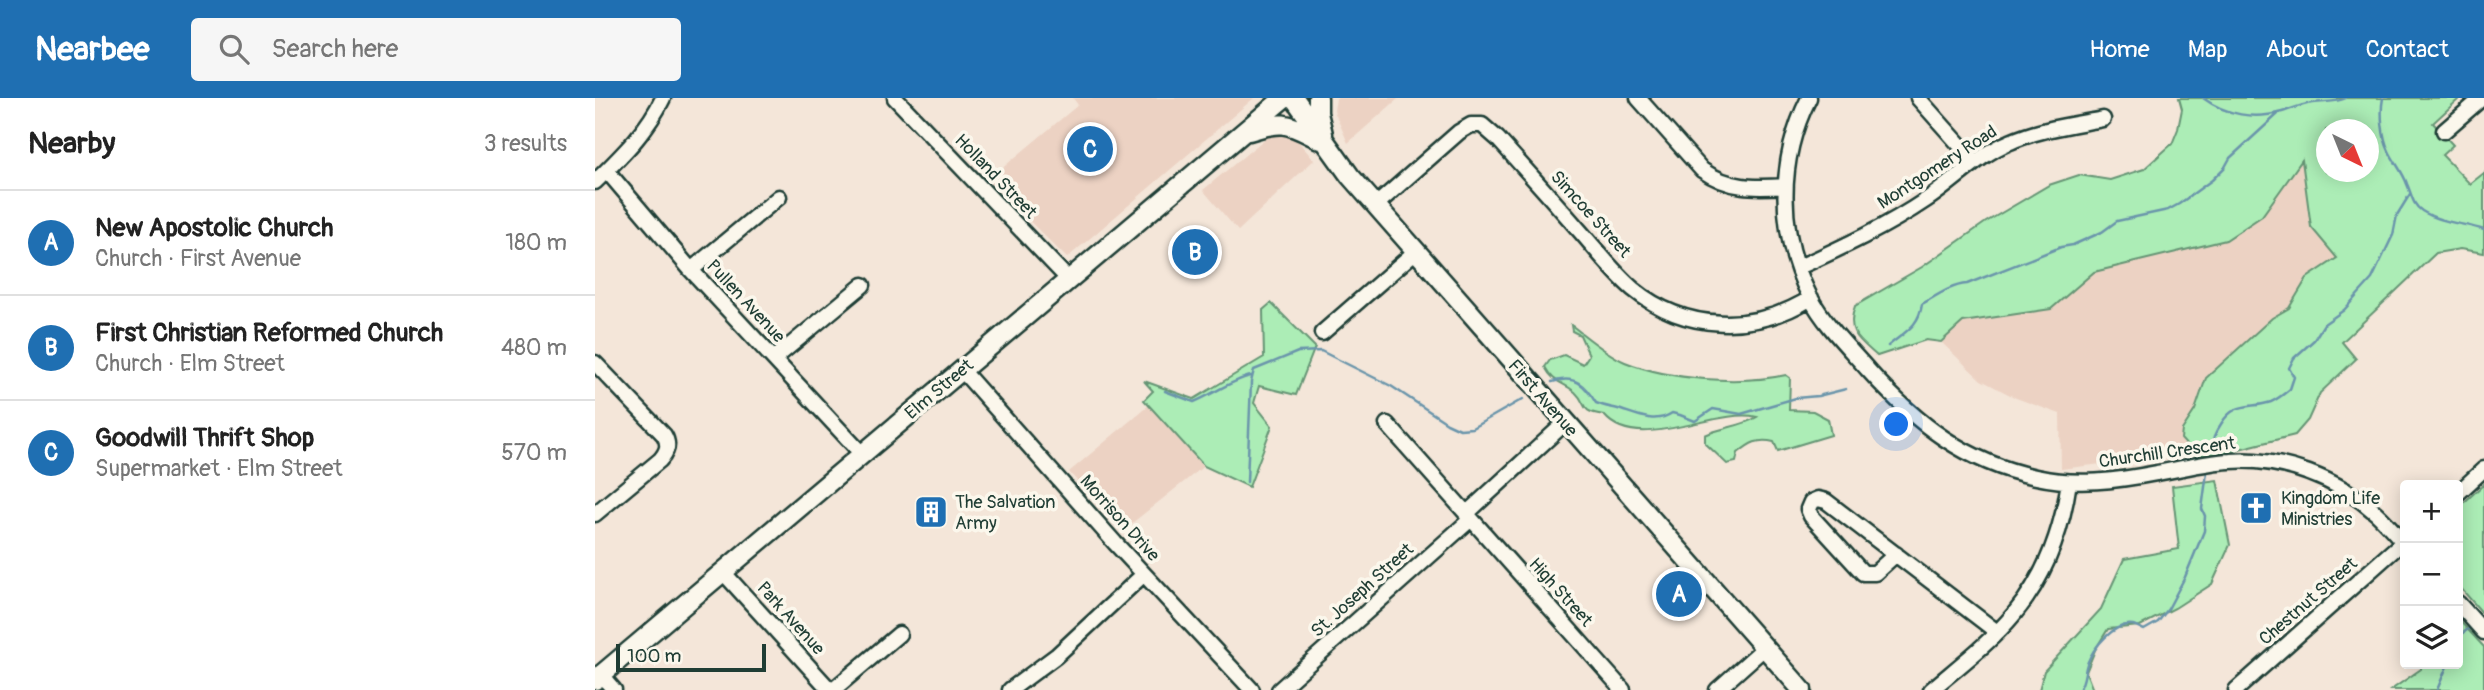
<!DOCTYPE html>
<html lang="en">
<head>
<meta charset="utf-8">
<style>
  body { margin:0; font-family:Pangolin,sans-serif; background:#f6f6f6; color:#222 }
  .controls { position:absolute; right:21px; bottom:21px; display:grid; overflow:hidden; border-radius:7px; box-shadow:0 4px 18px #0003 }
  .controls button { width:63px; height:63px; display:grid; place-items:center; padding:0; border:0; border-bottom:2px solid #e0e0e0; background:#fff; color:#222; font:35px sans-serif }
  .compass { position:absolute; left:1721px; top:21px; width:63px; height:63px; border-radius:50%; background:#fff; box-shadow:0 4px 18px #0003; rotate:137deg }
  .scale { position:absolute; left:21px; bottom:18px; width:150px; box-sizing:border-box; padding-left:7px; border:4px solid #1f3d34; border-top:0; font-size:19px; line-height:24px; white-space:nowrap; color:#1f3d34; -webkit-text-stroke:5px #fbf7ec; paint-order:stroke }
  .you { position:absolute; left:1302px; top:327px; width:24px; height:24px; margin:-18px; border:5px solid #fff; border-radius:50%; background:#1a73e8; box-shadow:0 0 0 10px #1a73e833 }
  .badge { display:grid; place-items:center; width:46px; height:46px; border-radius:50%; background:#1f6fb2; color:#fff; font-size:23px; font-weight:700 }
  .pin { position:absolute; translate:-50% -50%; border:4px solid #fff; box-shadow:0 2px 7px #0006 }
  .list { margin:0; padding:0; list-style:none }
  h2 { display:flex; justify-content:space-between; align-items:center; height:91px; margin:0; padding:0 28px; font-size:30px }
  h2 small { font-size:23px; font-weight:400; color:#767676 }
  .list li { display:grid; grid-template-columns:46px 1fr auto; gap:21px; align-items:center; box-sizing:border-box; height:105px; padding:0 28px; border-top:2px solid #e0e0e0 }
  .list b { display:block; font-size:26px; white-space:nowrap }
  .list p { margin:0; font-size:23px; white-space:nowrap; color:#767676 }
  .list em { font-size:23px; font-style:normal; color:#767676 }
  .icon { flex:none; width:38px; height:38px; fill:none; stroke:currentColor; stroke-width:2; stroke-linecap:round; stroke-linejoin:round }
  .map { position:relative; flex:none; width:1889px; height:592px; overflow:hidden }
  header { display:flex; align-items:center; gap:42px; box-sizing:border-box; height:98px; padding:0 35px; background:#1f6fb2; color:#fff }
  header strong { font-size:33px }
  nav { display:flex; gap:38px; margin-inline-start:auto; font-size:24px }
  .search { width:490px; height:63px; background:#f6f6f6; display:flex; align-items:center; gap:18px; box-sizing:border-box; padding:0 24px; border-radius:7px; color:#767676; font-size:26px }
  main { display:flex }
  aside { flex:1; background:#fff }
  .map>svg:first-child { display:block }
</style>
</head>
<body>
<header>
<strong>Nearbee</strong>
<div class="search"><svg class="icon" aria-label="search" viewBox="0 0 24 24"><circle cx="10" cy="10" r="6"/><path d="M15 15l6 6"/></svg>Search here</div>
<nav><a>Home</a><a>Map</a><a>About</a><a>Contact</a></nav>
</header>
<main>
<aside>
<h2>Nearby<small>3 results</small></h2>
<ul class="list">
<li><span class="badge">A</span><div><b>New Apostolic Church</b><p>Church · First Avenue</p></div><em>180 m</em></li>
<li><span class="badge">B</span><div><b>First Christian Reformed Church</b><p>Church · Elm Street</p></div><em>480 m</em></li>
<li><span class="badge">C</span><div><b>Goodwill Thrift Shop</b><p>Supermarket · Elm Street</p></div><em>570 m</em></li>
</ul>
</aside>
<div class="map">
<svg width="1889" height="592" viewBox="0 0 1889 592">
  <rect width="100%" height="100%" fill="#f4e6d9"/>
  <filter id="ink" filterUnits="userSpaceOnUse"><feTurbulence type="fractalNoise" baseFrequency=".0143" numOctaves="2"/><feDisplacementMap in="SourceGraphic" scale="14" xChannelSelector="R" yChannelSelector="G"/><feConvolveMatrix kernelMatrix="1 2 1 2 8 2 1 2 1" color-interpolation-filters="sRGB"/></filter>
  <g filter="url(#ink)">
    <path fill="#ecd2c3" d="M478,0h181l-187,160 -79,-78 90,-75z
      M741,0h63l-51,45 -14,-32z
      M678,34l18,1 23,27 -76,71 -35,-41z
      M1707,61l9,67 26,32 -29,20 -19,30 -17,10 -71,71 -6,21 -13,20 -1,9 9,14 -129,16 -1,-55 -44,-16 -35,-18 -40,-38 22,-20 88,-13 43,-37 63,-16 105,-40z
      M554,307l55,61 -82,65 -53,-59z"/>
    <path fill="#acedb6" stroke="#669575" stroke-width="2" fill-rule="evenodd" d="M1584,0h281l-27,25 20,22 -11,10 28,29 14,-11v80l-24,-4 -24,4 -94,89 14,17 -36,34 -12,27 -13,15 -68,17 -31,4 -15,-17 1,-9 13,-20 11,-32 66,-60 17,-10 18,-30 30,-20 -26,-31 -9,-67 -40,56 -36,24 -132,32 -43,37 -88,13 -22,20 -15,-2 -49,16c-19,-17 -31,-24 -22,-50l67,-39 64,-45 63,-37 30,-10 31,5 34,-11 28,-25 6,-15 4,-20zM1731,32h42v42h-42z
      M676,205l44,44 -19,48 -37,-9 -5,17 18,23 -23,61 -45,-21 -60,-66 9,-9 -9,-10 50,18 70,-42 -1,-47z
      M976,227c16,12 35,29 54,37 45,18 114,23 161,13l4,3 -1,32 24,1 15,8 3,16 -53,16 -4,-9c-16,-4 -24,1 -36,11l-2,9 -9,2 -22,-21v-8c17,-8 36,-8 52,-18 -42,-10 -120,38 -153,-2 -27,-4 -15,-10 -29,-23 -13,-11 -21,-8 -30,-25l5,-7 14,-5 19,9 6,-9 -9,-20 -8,-4z
      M1622,382l13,65 -18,39 -37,24 -35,18 -32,3 -13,21 -9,22 7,18h-54l5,-19 57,-62 23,-50 55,-10 -7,-63z
      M1889,386v131l-26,-30v-77z
      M1863,521l26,28v43h-93l30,-21v-5h37z"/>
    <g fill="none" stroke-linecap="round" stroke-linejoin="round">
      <path stroke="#6b95ab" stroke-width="2.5" d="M1608,0c23,17 51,22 79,14 10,-3 21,-8 31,-9 11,-2 23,0 33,-5
        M1788,0c-3,15 -1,39 6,53 5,11 14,21 18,33 5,11 5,20 15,27 19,12 42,12 62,19
        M1293,248c18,-15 31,-20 34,-42 14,-8 29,-19 45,-20l94,-37 12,-2 29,-13 15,-11 51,-11 11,-6 33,-24 13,-13 5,-9 48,-44
        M957,284c23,-8 33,3 44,21 7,3 14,4 22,6 17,5 37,16 54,4l8,2 15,6 18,-12 28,5 55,-16 22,-2 28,-7
        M570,293l29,11c19,-8 38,-22 57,-26
        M1615,353c2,-11 5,-18 11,-27 14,-23 29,-15 50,-22 7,-3 13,-8 19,-13l4,-12 -5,-9 5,-10 20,-18 10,-16 20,-14 28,-31 21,-44 4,-20 13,-21
        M652,384l4,-100 3,-12 44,-18 23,-1 70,35 56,37 13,6 12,-1 51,-29
        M1863,539l14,-11
        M1484,592c6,-9 5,-17 8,-26 6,-16 27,-42 46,-39 4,1 7,3 11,5l14,-8 10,-13 17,-32 19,-46 1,-15 -3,-7 5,-37
        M1842,592l11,-26"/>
      <defs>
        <path id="minor" d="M300,0l174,182
          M1043,0l64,72c27,19 52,18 83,16
          M1214,0c-32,63 -31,136 1,199 15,28 39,51 59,74 48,53 96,91 167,106 41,9 80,4 121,-4 24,-4 49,-11 73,-12 52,-4 108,18 146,52 11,10 20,21 29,31
          M1323,0l57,64
          M1849,33l38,-33
          M12,73l84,99 171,184
          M0,84c26,-26 52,-50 68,-84
          M781,107l83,-73 12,-7h11l16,14c27,30 54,60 81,91 17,19 34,42 54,59 52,43 122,44 178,9
          M1204,169c44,-20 87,-40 127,-67 29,-19 52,-45 84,-58 29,-13 62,-17 93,-23
          M96,172l88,-73
          M727,235l94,-82
          M179,261l89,-74
          M0,265l69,72c6,10 3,17 -4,25l-65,54
          M366,271l154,174 137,147
          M792,326l236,266
          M1863,395l26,-24
          M871,416l99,-91
          M1301,456l-21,19h-12l-52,-57 -3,-7 3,-7 7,-3 8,2 171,131
          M128,474l107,118
          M1863,505l26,29
          M6,577l13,15
          M238,592l66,-56
          M415,592l46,-34 88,-82
          M684,592l192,-171
          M1122,592l46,-41
          M1336,592c28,-24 60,-48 83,-76 32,-38 48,-84 55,-132
          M1641,592l169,-150"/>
        <path id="major" d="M699,0l56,78 452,514
          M723,0v15l5,21
          M654,33c36,-12 39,-7 72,9
          M0,582l689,-582"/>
      </defs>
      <use href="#minor" stroke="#1f3d34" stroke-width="19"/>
      <use href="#major" stroke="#1f3d34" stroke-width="23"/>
      <use href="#minor" stroke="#fbf7ec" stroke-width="14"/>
      <use href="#major" stroke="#fbf7ec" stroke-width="18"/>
    </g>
  </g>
  <defs>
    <symbol id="church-square" viewBox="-11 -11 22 22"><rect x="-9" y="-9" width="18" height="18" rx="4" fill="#1f6fb2" stroke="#fbf7ec"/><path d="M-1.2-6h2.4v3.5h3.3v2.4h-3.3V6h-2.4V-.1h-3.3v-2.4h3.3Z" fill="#fff"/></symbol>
    <symbol id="building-square" viewBox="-11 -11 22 22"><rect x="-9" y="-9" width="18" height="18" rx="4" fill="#1f6fb2" stroke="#fbf7ec"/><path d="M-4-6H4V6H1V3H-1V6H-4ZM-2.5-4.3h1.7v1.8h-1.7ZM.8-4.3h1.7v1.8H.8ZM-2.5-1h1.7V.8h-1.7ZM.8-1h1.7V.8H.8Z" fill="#fff"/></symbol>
  </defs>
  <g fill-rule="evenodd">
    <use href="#church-square" x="1642" y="391" width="38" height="38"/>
    <use href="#building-square" x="317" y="395" width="38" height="38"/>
  </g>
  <g text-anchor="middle" stroke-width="7" stroke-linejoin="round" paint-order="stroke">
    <g font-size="18" fill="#1f3d34" stroke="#fbf7ec">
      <text transform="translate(1342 69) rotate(-33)" y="6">Montgomery Road</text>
      <text transform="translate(401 78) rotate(46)" y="6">Holland Street</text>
      <text transform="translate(996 116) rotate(48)" y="6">Simcoe Street</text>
      <text transform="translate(151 203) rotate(47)" y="6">Pullen Avenue</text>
      <text transform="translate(344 291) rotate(-40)" y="6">Elm Street</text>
      <text transform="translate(948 300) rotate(49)" y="6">First Avenue</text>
      <text transform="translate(1572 354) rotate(-8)" y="6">Churchill Crescent</text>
      <text transform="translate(525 420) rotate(48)" y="6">Morrison Drive</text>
      <text transform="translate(767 492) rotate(-42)" y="6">St. Joseph Street</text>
      <text transform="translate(966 494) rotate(48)" y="6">High Street</text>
      <text transform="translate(1713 503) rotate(-41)" y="6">Chestnut Street</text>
      <text transform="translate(196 520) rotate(48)" y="6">Park Avenue</text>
    </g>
    <g font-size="18" fill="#1f3d34" stroke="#fbf7ec" text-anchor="start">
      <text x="1686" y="406">Kingdom Life<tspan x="1686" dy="21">Ministries</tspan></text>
      <text x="360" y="410">The Salvation<tspan x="360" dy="21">Army</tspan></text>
    </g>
  </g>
</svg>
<div class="controls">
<button>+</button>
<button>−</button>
<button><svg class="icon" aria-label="layers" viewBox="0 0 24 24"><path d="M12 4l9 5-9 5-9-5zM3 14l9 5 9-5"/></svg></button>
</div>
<svg class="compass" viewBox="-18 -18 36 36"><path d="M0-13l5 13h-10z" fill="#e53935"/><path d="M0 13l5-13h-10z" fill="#767676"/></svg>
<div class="scale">100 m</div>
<div class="you"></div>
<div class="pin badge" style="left:1084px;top:496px">A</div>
<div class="pin badge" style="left:600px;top:154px">B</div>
<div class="pin badge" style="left:495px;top:51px">C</div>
</div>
</main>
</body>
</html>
